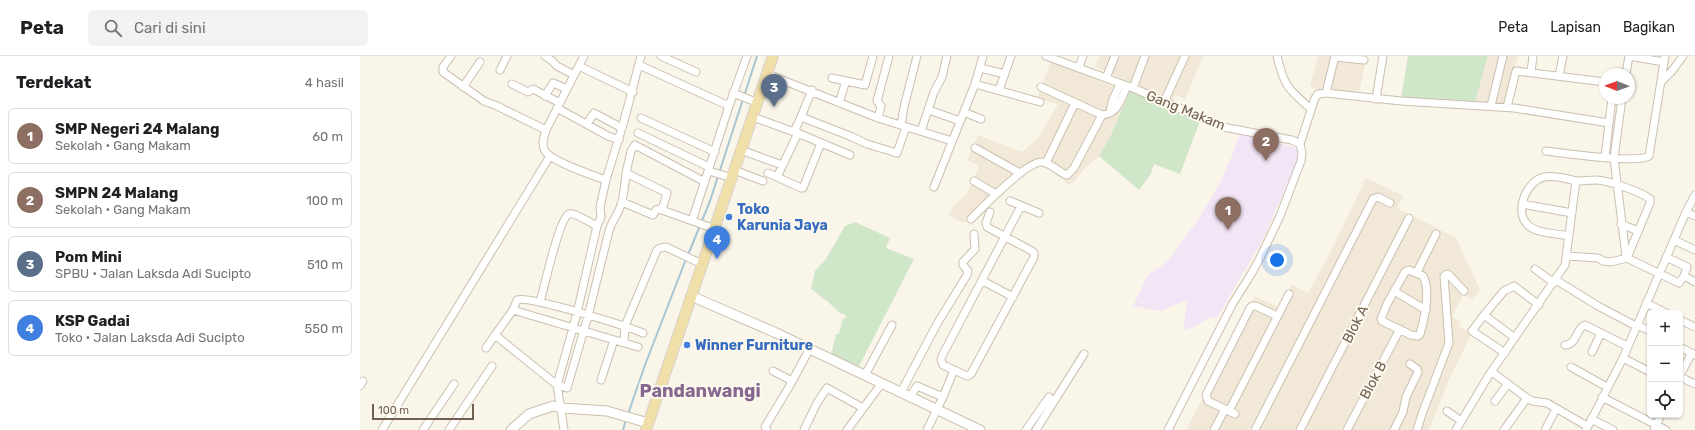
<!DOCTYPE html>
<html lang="id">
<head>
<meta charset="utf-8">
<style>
  body { margin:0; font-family:Rubik,sans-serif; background:#f2f2f2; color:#202124 }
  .controls { position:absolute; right:12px; bottom:12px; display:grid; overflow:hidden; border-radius:6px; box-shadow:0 1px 3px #0004 }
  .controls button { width:36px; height:36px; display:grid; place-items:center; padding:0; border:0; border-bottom:1px solid #e0e0e0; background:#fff; color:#202124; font:20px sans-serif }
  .compass { position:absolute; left:1239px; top:12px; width:36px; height:36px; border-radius:50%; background:#fff; box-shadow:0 1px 3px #0004; rotate:271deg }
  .scale { position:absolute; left:12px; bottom:10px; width:102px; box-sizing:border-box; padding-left:4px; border:2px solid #71604f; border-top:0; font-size:11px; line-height:14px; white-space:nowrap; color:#71604f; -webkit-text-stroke:3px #fdf9ef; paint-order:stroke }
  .you { position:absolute; left:917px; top:204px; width:14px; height:14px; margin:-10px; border:3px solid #fff; border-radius:50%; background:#1a73e8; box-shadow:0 0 0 6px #1a73e833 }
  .badge { display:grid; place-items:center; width:26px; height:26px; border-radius:50%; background:#111827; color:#fff; font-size:13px; font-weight:700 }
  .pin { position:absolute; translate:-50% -33px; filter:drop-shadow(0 1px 2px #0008) }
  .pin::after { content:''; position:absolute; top:21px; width:14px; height:12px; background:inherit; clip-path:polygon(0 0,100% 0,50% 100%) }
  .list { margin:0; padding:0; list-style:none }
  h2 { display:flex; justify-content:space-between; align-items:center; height:52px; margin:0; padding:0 16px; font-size:17px }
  h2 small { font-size:13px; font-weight:400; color:#757577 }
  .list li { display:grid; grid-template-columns:26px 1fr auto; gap:12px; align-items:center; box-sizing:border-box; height:56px; margin:0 8px 8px; padding:0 8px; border:1px solid #e0e0e0; border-radius:6px }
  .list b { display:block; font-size:15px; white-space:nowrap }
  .list p { margin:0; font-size:13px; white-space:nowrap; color:#757577 }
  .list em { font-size:13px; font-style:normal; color:#757577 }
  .icon { flex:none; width:22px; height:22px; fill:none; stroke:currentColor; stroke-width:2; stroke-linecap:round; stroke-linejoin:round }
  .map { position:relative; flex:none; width:1335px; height:374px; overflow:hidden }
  header { display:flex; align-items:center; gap:24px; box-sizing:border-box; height:56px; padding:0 20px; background:#fff; border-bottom:1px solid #e0e0e0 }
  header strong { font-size:19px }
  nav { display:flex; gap:22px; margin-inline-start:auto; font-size:14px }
  .search { width:280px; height:36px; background:#f2f2f2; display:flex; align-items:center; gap:10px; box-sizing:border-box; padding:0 14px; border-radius:6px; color:#757577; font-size:15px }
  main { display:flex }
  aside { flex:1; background:#fff }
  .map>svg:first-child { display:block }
</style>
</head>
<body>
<header>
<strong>Peta</strong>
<div class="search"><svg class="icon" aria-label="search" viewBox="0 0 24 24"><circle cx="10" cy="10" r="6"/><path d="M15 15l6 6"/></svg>Cari di sini</div>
<nav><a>Peta</a><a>Lapisan</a><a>Bagikan</a></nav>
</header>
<main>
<aside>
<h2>Terdekat<small>4 hasil</small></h2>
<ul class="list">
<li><span class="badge" style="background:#8d6e63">1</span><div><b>SMP Negeri 24 Malang</b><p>Sekolah · Gang Makam</p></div><em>60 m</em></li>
<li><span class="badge" style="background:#8d6e63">2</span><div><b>SMPN 24 Malang</b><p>Sekolah · Gang Makam</p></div><em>100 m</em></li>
<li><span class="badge" style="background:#5c6f8a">3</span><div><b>Pom Mini</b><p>SPBU · Jalan Laksda Adi Sucipto</p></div><em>510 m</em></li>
<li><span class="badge" style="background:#3f7fe0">4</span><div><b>KSP Gadai</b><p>Toko · Jalan Laksda Adi Sucipto</p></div><em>550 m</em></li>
</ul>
</aside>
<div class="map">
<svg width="1335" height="374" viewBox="0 0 1335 374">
  <rect width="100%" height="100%" fill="#faf5e9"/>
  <path fill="#f1e8d8" d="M739,0h104l-18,43 -10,-4 -2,5 -78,-33z
    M958,0h49l-8,36 -39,-1 -10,-5z
    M1128,0h30l-13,47 -30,-1z
    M691,5l64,27 15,3 -21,48 -10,17 -14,12 -13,16h-6l-3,-6 -14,-11 -9,-3 -18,11 -43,40 -6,7h-12l-12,-7 6,-11 10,-8 4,-7 10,-23 -12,-6 11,-25 44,17 17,-15 19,-33 -21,-6z
    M1006,122l37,18 -6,12 59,30 24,52 -8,10 -8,-6 -12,22 9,7 -2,4 13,6 -24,49 -19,48h-243l69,-134 23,11 14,-22 16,8 21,-38z"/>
  <path fill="#f2e5f6" d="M880,78l54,13 3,3v12l-35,79 -45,77 -7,-1 -16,10 -11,3 4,-30 -27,11 -27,-5 15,-31 19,-13 31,-42 20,-33 14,-31z"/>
  <path fill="#d0e6c9" d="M1048,0h80l-13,46 -74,-3z
    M770,35l5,1 65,29 -20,53 -26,-10 -3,10 -12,16 -40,-34 10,-17z
    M495,166l35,16 -4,10 28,11 -56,109 -27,-12 5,-22h3l4,-16 2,1 1,-4 -6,-2 -13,-12 -16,-12 4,-18 11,-12 19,-33z"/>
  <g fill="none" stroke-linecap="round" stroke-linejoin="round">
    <path stroke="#a7c5d2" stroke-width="2" d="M328,199l22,-54 47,-145
      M268,358l17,-49 41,-106
      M263,374l3,-10"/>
    <defs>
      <path id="street" d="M91,0l-8,11v5l41,29 13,5 49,24
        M185,0l6,4 6,6 17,9
        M224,0l-38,74c-2,7 -5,14 -1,21 6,10 49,25 61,29
        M301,0l35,16
        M686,0l87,32 90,39 69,13 8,4 2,9 -1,8 -21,55 -21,44 -9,16 -17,27 -65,127
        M917,0c7,30 11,33 34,53
        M1269,0l35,6 1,-6
        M975,1l29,3
        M279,9l90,41
        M219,10l54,26
        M719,11l4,-11
        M620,12l25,6
        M140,14l7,-14
        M1171,16l2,-16
        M407,18l111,44 74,23
        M1266,18l3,-18
        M1199,20l4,-20
        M472,22l33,7 8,-29
        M746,22l9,-22
        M1301,26l11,-11 11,-15
        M152,28l16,8 5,-3 27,14
        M615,28l65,18
        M103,31l17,-25
        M681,31l61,28
        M773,32l12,-32
        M452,34l-11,27 49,19 17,8 30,9 9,-26
        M639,34l12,-34
        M373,37l25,10
        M966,37l75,8 113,7 95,15
        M185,40l8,-13 14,6
        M1262,42l-8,60 12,98 3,3 50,24 5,-7 3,-9 -21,-10
        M1016,43l7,-43
        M804,46l21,-46
        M479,47l7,-22
        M1131,50l12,-50
        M1147,51l9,-36 89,11
        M197,52l51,28 11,4
        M569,54l31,11
        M604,56l17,7
        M750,56l2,-10 8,-18
        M393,61l41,15 7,-15
        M281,62l74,34
        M518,62l3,-12 -4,-5 12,-45
        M227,68l7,-11 28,15
        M541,69l3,-18 13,-51
        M561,75l13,-39 8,-15 5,-21
        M435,76l55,23
        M278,77l71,34
        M438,77l-21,44 24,11h2l18,-45
        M940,88l15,-46 3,-4 8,-1 9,-37
        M615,92l45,25
        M381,94l41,15
        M1186,95c18,2 91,13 103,5l15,-94
        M1245,101l7,-59
        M686,107l29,-60
        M374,114l29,11
        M349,115l23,7
        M266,117c-1,10 -2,22 -5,32 -3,9 -9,16 -12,26l-21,85 -21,72 -10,-3 -62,-50 18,-25 4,-10c11,-5 109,26 126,33
        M408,117l9,4
        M614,125l22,13
        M574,131l41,-103 8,-28
        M650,145l29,12
        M262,146l31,13 3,-5 3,-1 56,20
        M1162,148l50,9
        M302,154l5,-17 -41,-20 5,-22 4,-6 70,37
        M1326,156l9,4
        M611,163c12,-12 56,-58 71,-57 8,1 15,8 22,12l3,1 7,-7 28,-53c16,-1 19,-16 25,-29
        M332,165l37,-115 18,-50
        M1261,168l17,7
        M1314,184l21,10
        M1207,200l31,2 5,3 8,1 16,-4 23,-55v-4c-8,-7 -43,-19 -54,-19 -6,0 -13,1 -19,1 -9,-2 -23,-6 -33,-4 -17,4 -30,33 -17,47 9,10 28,9 41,12
        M1175,213l19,14
        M1049,214l14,6c8,14 1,44 -3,58l-2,2 -7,-1 -29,-14 -1,-2 6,-15 18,-32z
        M1057,216l19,-38
        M1324,220l11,6
        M1196,224l42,26 38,20
        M623,225l30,16
        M1034,235l32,19
        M180,246c4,-13 19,-84 29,-88 5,-2 22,9 28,12
        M1286,247l20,10
        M153,254l125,37
        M1124,259l-12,16 33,22
        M1320,264l15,7
        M1277,269l13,6
        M1155,282l-31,-23 20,-24 10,-5 25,19
        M264,286l1,-16 32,-76 3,-2 6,-1 36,17
        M1205,289c12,0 11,-17 20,-20l42,21
        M1320,291l15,8
        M126,292l9,-13
        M1232,296l9,-19
        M1263,302l27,14
        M1211,311l36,20
        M594,314l-11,-5 -2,-5 1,-4 79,-150
        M413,315l19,10
        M1132,316l35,26 5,3 15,2 40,23
        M505,319l27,-50
        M1320,319l12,-22
        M1320,321l15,7
        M241,324l13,-40
        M0,330l3,-5
        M541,336l36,-68 30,-49 1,-4 -5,-6v-3l12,-13 -1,-15
        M550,341l7,-11 26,11 11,-27 13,6 4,-2 63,-117v-4l-2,-2 -45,-24 -1,-4 4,-11
        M1242,341l64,33
        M1135,345l13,-17
        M869,355l60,-117
        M1087,355l14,10
        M875,358l-27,-13 -2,-6 44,-87 2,-2h4l21,10
        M1231,363l22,11
        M22,374l168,-274
        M63,374l31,-46
        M89,374l43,-64
        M204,374l-7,-45 20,-72 20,-87 4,-9 -1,-10 6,-27 18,-59 17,-65
        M407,374l-2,-3 24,-40 20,-37
        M444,374l13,-27 10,-15 36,20
        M487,374l35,-47
        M567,374l16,-33
        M666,374l23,-33
        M676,374l48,-76
        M854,374l11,-21
        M895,374l118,-231 5,-2 12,6
        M940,374l109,-212
        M987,374l53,-101
        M1034,374l9,-18 3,-15 12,-25 -1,-3 -7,-5
        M1057,374l5,-16 27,-71 -5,-67 3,-2 2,1 15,16
        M1096,374l33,-55 76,-110 11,-84
        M1144,374l23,-32
        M1185,374l11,-21
        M1226,374l37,-72 63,-146 9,-17
        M1294,374l7,-15"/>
      <path id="secondary" d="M331,240l83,36 206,98
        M151,374l18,-16 24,-8 8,2 46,3 41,12"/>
      <path id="primary" d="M286,374l127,-374"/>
    </defs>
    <use href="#street" stroke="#cbbfb0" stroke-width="9"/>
    <use href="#secondary" stroke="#cdc0ae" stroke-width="11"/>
    <use href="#primary" stroke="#d7d2ce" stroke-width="12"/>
    <use href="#street" stroke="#fff" stroke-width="7"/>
    <use href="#secondary" stroke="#fff" stroke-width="9"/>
    <use href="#primary" stroke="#f0dfa9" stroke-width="10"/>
  </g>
  <g fill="#3f7fe0" stroke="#fdf9ef" stroke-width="1.5">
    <circle cx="369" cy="161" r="4"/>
    <circle cx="327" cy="289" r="4"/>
  </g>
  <g text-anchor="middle" stroke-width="4" stroke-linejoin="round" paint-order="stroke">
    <g font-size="14" fill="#71604f" stroke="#fdf9ef">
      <text transform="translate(826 54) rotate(22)" y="5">Gang Makam</text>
      <text transform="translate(995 268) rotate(-63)" y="5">Blok A</text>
      <text transform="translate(1013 324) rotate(-62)" y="5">Blok B</text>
    </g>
    <g font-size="14" font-weight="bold" fill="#366cbe" stroke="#fdf9ef" text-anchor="start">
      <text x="377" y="158">Toko<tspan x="377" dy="16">Karunia Jaya</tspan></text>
      <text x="335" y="294">Winner Furniture</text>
    </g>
    <g font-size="18" font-weight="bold" fill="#86678d" stroke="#fdf9ef">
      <text x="340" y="341">Pandanwangi</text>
    </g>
  </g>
</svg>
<div class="controls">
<button>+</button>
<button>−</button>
<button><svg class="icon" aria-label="locate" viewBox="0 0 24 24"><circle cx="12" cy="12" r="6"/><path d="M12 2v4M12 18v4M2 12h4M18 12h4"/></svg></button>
</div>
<svg class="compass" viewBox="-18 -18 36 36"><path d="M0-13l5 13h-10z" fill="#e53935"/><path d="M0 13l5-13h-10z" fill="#757577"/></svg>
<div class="scale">100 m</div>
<div class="you"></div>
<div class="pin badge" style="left:868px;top:174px;background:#8d6e63">1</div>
<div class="pin badge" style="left:906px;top:105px;background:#8d6e63">2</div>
<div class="pin badge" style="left:414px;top:51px;background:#5c6f8a">3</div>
<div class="pin badge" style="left:357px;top:203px;background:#3f7fe0">4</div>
</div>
</main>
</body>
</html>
